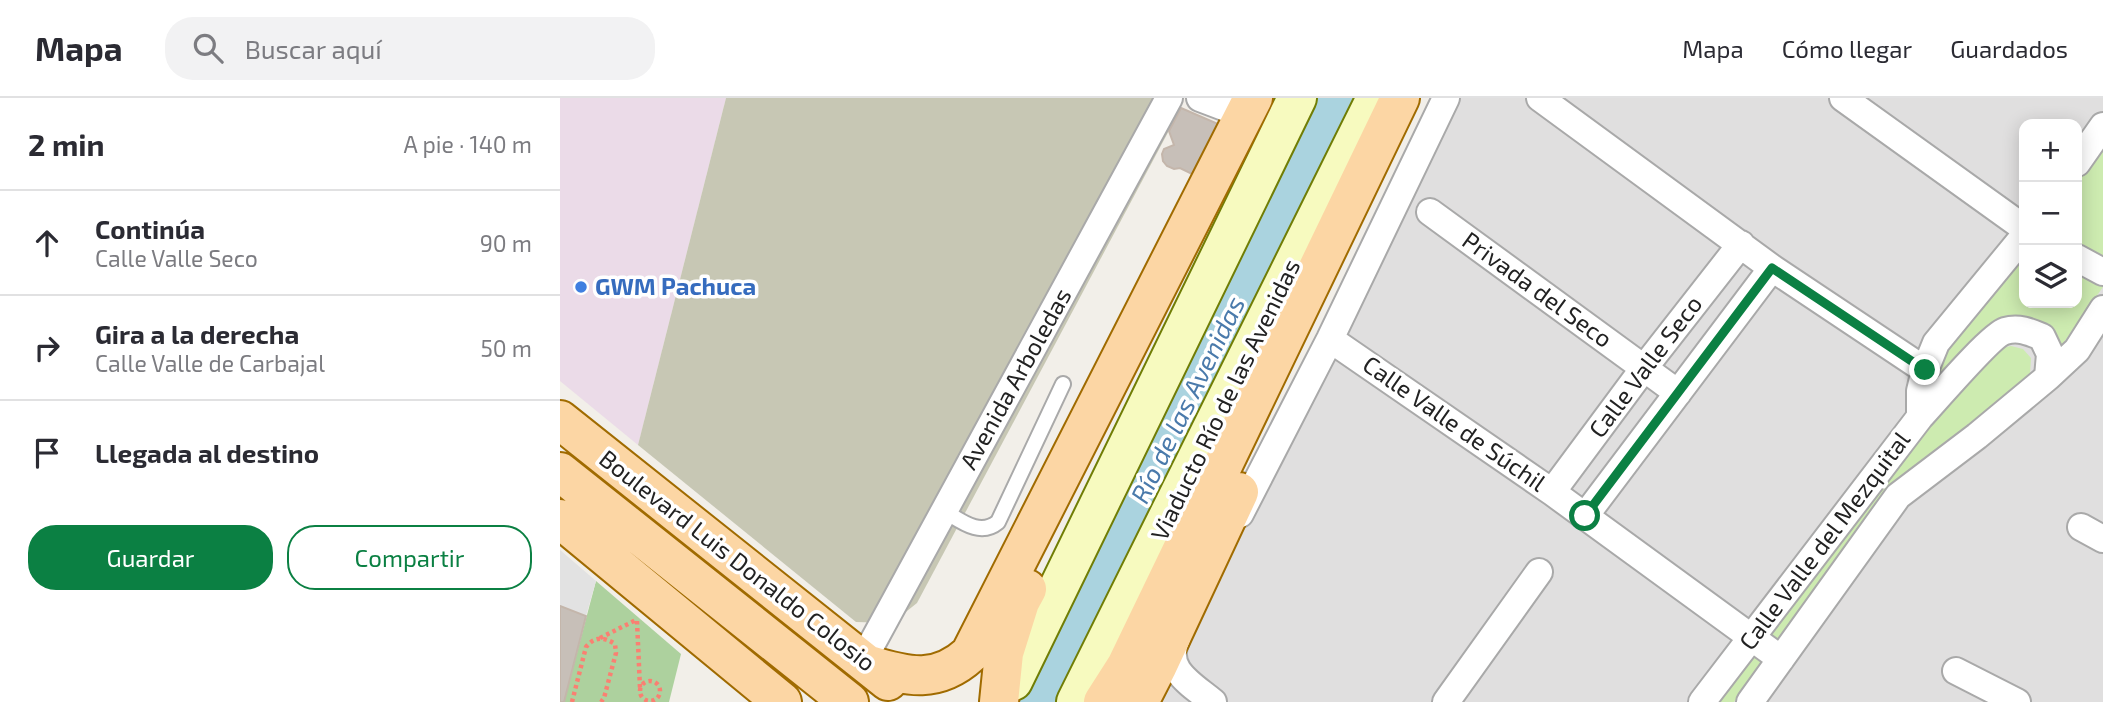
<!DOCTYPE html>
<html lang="es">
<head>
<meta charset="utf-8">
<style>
  body { margin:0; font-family:"Exo 2",sans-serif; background:#f2f2f3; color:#2b2b33 }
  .controls { position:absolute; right:21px; top:21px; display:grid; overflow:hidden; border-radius:14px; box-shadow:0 4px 18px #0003 }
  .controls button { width:63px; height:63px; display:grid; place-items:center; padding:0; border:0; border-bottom:2px solid #e1e1e2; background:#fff; color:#2b2b33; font:35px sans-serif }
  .stop { position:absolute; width:21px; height:21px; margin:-16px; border:5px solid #0b8043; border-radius:50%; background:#fff }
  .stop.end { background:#0b8043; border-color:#fff; box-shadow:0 2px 7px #0008 }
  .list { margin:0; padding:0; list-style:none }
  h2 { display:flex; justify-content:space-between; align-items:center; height:91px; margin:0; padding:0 28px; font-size:30px }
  h2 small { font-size:23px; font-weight:400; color:#7c7c81 }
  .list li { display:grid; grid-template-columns:46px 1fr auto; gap:21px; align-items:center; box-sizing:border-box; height:105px; padding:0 28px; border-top:2px solid #e1e1e2 }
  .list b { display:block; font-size:26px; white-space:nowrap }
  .list p { margin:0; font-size:23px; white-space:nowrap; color:#7c7c81 }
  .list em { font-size:23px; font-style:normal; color:#7c7c81 }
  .actions { display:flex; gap:14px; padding:21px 28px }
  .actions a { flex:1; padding:16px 0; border:2px solid #0b8043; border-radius:28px; text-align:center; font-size:24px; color:#0b8043 }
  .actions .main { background:#0b8043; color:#fff }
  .icon { flex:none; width:38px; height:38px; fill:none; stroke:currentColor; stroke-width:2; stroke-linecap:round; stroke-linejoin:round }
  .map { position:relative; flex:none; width:1543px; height:604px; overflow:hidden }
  header { display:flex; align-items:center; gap:42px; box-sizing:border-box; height:98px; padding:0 35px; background:#fff; border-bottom:2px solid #e1e1e2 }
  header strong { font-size:33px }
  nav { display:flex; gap:38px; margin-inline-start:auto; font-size:24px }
  .search { width:490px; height:63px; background:#f2f2f3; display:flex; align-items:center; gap:18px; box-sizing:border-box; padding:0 24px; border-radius:28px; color:#7c7c81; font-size:26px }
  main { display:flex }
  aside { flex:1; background:#fff }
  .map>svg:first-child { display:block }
</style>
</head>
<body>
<header>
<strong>Mapa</strong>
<div class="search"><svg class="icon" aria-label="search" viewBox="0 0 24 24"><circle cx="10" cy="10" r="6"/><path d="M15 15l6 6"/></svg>Buscar aquí</div>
<nav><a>Mapa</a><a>Cómo llegar</a><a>Guardados</a></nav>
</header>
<main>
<aside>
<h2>2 min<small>A pie · 140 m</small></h2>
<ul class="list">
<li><svg class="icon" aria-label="ahead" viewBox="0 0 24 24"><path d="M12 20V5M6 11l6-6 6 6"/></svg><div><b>Continúa</b><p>Calle Valle Seco</p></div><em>90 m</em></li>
<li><svg class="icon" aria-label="right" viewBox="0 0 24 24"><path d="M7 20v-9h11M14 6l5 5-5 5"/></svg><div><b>Gira a la derecha</b><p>Calle Valle de Carbajal</p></div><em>50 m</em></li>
<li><svg class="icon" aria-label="arrive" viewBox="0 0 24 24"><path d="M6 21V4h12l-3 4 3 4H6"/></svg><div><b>Llegada al destino</b></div></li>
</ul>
<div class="actions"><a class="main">Guardar</a><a>Compartir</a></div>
</aside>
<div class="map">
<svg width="1543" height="604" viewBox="0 0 1543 604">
  <rect width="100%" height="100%" fill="#f2efe9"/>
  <path fill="#e0dfdf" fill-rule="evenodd" d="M876,0h667v604h-957zM1464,26h53v179h-53z"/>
  <path fill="#ebdbe8" d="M0,0h166l-88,347 -78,-64z"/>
  <path fill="#c7c7b4" d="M166,0h431l24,10 -264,495 -25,20 -36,-1 -218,-177z"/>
  <path fill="#cdebb0" d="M1543,40v124l-26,-17v-68z
    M1464,151v54h53v-37l26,15v6l-46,65 -35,-35 -29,5 -52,59 -8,-6 11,-32z
    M1451,248l12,3 8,9 -1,16 -15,16 -123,104 -116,149 -6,-8 127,-171 94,-114z
    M1197,556l10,4 -33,44h-14z"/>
  <path fill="#add19e" d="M36,483l85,73 -12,48h-105z"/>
  <path fill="#e2e2e2" d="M0,452l36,31 -10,35 -26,-10z"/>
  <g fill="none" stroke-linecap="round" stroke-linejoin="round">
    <path stroke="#aad3df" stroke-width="42" d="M480,604l297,-604"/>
  </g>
  <path fill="#c7bfb8" stroke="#c4b6ab" stroke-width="2" d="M621,10l37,16 -24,51 -14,-7 -6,1 -7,-3 -4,-5 -1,-7 2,-5 10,-4 -5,-14z
    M0,508l26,10 -22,86h-4z"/>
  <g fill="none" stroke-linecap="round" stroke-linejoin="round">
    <defs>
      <path id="service" d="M384,413c17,10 36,26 54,11l65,-138"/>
      <path id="minor" d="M640,0l45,17
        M980,0l232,170 153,102
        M1283,0l181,130
        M1517,65l26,-37
        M870,114l248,181
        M1517,160l26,14
        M770,241l222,153 229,167
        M1360,319c14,-15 71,-82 85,-86 14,-4 25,1 37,6l8,17 -2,23
        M992,394l92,-124 97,-124
        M680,416l90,-175 116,-241
        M1025,418l187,-248
        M1521,429l22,12
        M617,540c-16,31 16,47 36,64
        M303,562l306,-562
        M1396,573l61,31
        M886,604l93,-130
        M1142,604l218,-285v-26l5,-21 11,-27 88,-107
        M1190,604l148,-206 79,-60 71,-59 29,-27 26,-41"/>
      <path id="secondary" d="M453,583l284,-583
        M516,604l300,-604"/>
      <path id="primary" d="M0,322l328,261
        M0,374l289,230
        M0,421l222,183
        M309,567c40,12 68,19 101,-11l283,-556
        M439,604l5,-49 16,-51 7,-13
        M543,604l23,-36 274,-568
        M579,604l19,-37 81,-173"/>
    </defs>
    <use href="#service" stroke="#a9a9a9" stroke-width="18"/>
    <use href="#minor" stroke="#a9a9a9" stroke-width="30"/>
    <use href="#secondary" stroke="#707d05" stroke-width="42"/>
    <use href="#primary" stroke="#a06b00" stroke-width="42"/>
    <path stroke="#fa8072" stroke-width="4.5" stroke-dasharray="3.5 3.5" stroke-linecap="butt" d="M77,523l3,67
      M40,540l36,-18
      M80 593a10 10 0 1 1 20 0a10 10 0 1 1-20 0Z
      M12,604l14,-55c9,-11 18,-10 29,-3l1,9 -12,45 -3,4"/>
    <use href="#service" stroke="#fff" stroke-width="14"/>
    <use href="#minor" stroke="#fff" stroke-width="26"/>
    <use href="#secondary" stroke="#f7fabf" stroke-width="38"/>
    <use href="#primary" stroke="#fcd6a4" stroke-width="38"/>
  </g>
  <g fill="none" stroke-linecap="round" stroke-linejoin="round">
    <path stroke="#0b8043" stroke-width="9" d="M1025,418l187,-248 153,102"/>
  </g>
  <circle fill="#3f7fe0" stroke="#fff" stroke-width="2.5" cx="21" cy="189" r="7"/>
  <g text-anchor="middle" stroke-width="7" stroke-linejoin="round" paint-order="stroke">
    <g font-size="24" font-weight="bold" fill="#366cbe" stroke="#fff" text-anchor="start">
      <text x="35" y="197">GWM Pachuca</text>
    </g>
    <g font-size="24" fill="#222" stroke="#fff">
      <text transform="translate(977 192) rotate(36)" y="8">Privada del Seco</text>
      <text transform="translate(1086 269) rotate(-53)" y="8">Calle Valle Seco</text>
      <text transform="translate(456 281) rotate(-61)" y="8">Avenida Arboledas</text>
      <text transform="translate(666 302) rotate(-64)" y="8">Viaducto Río de las Avenidas</text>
      <text transform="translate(894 326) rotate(35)" y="8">Calle Valle de Súchil</text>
      <text transform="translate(1265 443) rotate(-53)" y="8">Calle Valle del Mezquital</text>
      <text transform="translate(177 463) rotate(38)" y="8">Boulevard Luis Donaldo Colosio</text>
    </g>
    <g font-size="26" font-style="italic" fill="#4a7aab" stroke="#fff">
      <text transform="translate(628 302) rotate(-64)" y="9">Río de las Avenidas</text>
    </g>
  </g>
</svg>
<div class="controls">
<button>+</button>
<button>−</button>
<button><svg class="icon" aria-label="layers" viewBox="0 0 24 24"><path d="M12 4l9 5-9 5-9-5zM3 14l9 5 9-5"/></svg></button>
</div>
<div class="stop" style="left:1025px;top:418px"></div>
<div class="stop end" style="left:1365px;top:272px"></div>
</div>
</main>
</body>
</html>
